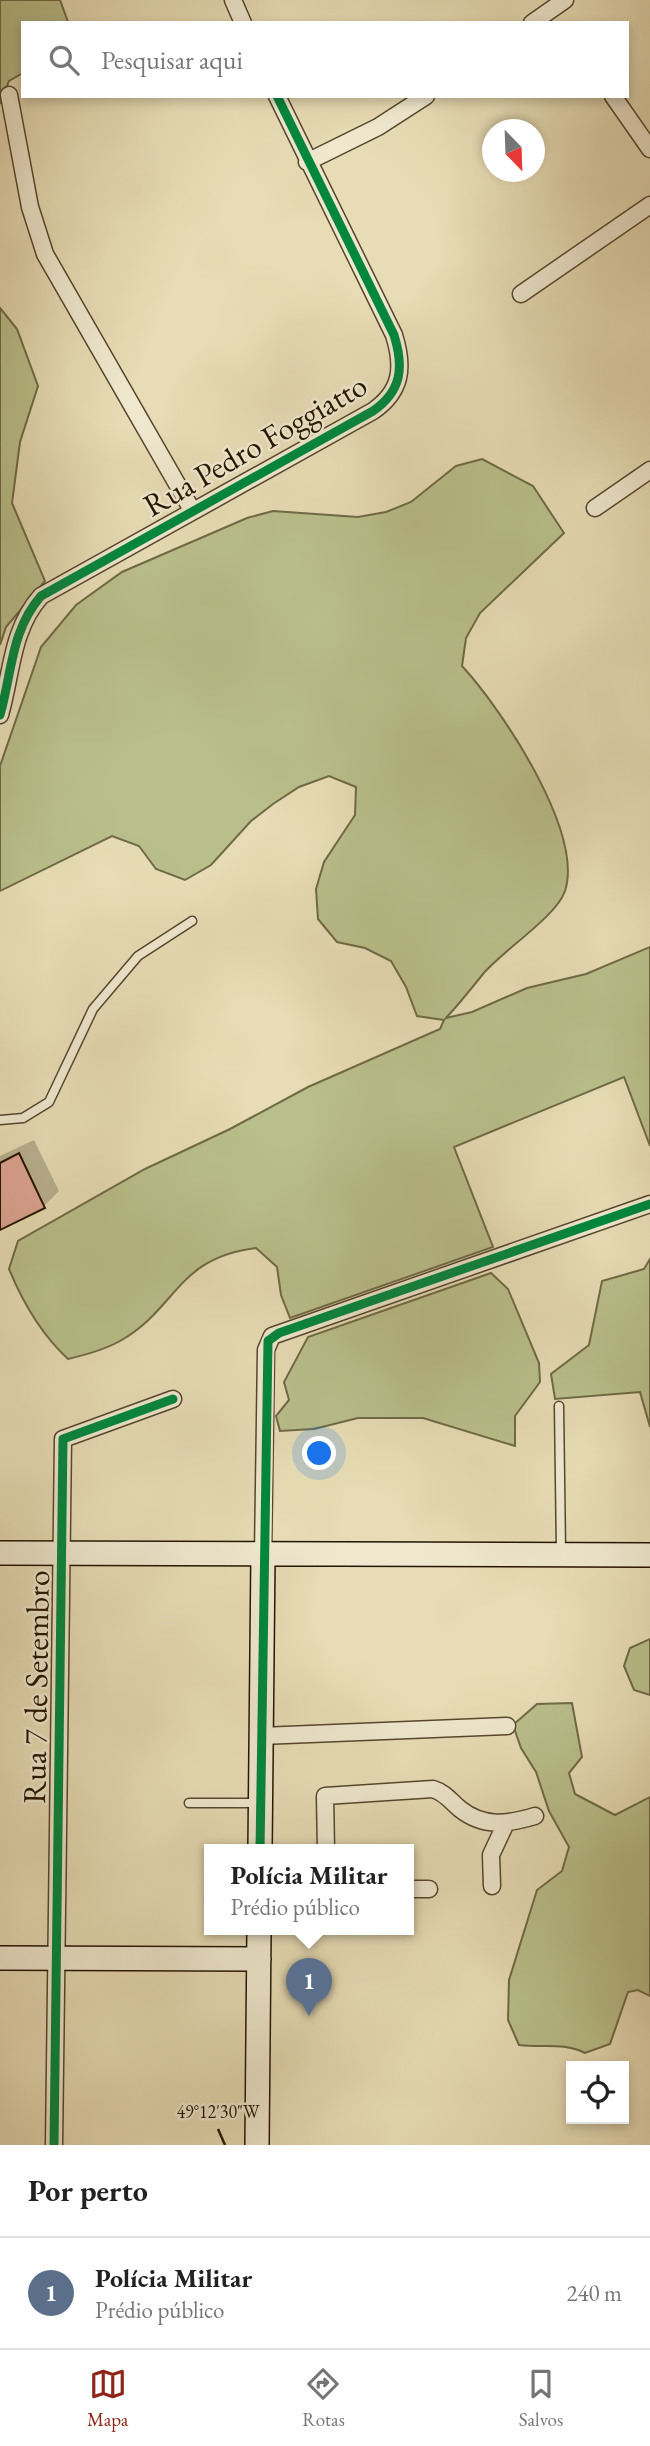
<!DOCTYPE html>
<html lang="pt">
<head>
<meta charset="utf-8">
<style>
  body { margin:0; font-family:"EB Garamond",serif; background:#f2f2f2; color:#222 }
  .controls { position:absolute; right:21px; bottom:21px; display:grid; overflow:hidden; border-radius:0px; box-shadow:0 4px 10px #0003 }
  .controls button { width:63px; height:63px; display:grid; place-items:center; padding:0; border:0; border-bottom:2px solid #e0e0e0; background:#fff; color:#222; font:35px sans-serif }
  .compass { position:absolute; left:482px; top:119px; width:63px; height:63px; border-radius:50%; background:#fff; box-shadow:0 4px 10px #0003; rotate:157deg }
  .you { position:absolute; left:320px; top:1454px; width:24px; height:24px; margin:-18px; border:5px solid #fff; border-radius:50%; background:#1a73e8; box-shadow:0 0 0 10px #1a73e833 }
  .badge { display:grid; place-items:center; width:46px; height:46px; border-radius:50%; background:#8f2418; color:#fff; font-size:23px; font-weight:700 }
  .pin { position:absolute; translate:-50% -58px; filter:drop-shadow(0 2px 4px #0008) }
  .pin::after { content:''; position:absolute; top:37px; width:24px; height:21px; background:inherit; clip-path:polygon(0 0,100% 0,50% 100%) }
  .popup { position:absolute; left:204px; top:1844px; width:210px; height:91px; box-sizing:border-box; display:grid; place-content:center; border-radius:0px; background:#fff; filter:drop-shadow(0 2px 5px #0005); font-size:23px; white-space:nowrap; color:#767676 }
  .popup b { font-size:26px; color:#222 }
  .popup::after { content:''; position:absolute; left:50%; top:100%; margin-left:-14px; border:14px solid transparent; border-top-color:#fff }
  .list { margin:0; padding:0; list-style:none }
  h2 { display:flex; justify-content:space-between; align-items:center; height:91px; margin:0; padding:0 28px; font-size:30px }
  h2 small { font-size:23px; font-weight:400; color:#767676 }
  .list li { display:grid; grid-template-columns:46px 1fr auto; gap:21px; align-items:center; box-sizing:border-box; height:112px; padding:0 28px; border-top:2px solid #e0e0e0 }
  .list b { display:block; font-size:26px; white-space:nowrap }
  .list p { margin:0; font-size:23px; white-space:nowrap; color:#767676 }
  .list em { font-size:23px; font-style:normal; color:#767676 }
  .icon { flex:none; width:38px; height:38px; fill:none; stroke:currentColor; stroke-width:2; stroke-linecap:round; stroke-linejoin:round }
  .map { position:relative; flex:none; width:650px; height:2145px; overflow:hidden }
  .search { position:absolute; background:#fff; box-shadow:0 4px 10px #0003; left:21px; right:21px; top:21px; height:77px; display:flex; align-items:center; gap:18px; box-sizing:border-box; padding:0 24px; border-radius:0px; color:#767676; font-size:26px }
  .sheet { height:203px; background:#fff }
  nav { display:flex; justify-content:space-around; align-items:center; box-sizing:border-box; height:98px; border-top:2px solid #e0e0e0; background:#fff; font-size:19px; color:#767676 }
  nav a { display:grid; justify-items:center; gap:4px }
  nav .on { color:#8f2418 }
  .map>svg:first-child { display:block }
</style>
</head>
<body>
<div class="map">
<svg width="650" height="2145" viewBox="0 0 650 2145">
  <rect width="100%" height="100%" fill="#e7dcb5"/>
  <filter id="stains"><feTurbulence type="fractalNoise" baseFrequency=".00286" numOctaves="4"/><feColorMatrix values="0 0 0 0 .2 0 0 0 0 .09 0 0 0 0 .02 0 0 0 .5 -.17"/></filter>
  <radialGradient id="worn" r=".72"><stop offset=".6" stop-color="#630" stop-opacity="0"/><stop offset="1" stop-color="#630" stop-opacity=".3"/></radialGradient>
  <path fill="#b9bf8b" stroke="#6f6a46" stroke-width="2" d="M0,0h60l8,22 -45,1v50l-14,8 -9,23z
    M0,308l17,21 21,57 -18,56 -8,61 33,78 -39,46 -6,18z
    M482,459l51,27 31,47 -84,80 -14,25 -4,28c39,42 122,166 103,225 -8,25 -63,60 -82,83 -12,15 -24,30 -37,44l26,-6 55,-24 59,-14 64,-27v199l-26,-69 -170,70 39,100 -203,71 -9,-23 -4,-28 -21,-19c-80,10 -78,60 -136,93 -16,9 -35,14 -52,18 -27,-25 -45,-56 -59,-90l9,-28 127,-72 85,-40 78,-42 132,-58 4,-9 -27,-4 -11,-29 -15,-26 -26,-13 -28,-6 -19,-23 -2,-30 8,-27 31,-47 1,-28 -27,-11 -30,11 -26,17 -22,17 -40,44 -26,15 -29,-11 -17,-23 -27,-10 -112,55v-125l41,-119 35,-42 46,-33 125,-54 26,-7 85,6 28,-5 25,-10 45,-36z
    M650,1259v168l-10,-35 -85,7 -4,-25 38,-29 13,-64 42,-12z
    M491,1273l17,16 31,74 1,19 -25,34v30l-92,-28h-65l-44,11 -34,2 -4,-15 13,-16 -5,-18 24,-45z
    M650,1639v56l-16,-5 -10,-24 6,-18z
    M572,1703l10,54 -13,16 6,21 40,21 35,-18v199l-12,-6 -10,2 -18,52 -25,9c-22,-11 -41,-5 -66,-8l-11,-25 1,-40 28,-90 25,-19 7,-24 -20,-36 -13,-39 -15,-24 -8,-23 24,-21z"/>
  <path fill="#0003" d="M34,1140l25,51 -15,15 -44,22v-72z"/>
  <path fill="#dda492" stroke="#251400" stroke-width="2" d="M19,1153l26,55 -45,22v-67z"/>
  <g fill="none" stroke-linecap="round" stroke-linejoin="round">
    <defs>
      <path id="lane" d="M0,1120l23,-2 26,-16 44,-93 45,-53 54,-35
        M559,1406l2,146
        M189,1803h70"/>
      <path id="street" d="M233,0l10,23
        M532,23l33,-23
        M9,95l21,112 15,47 147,256
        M613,96l37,53
        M307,162l71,-35 48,-31
        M521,294l129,-89
        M595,508l55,-38
        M0,715c12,-42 11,-85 41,-119l332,-185c29,-20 31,-44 21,-76l-117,-239
        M263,1554l3,-204 6,-14 378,-132
        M261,1736l246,-10
        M326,1850l-1,-54 108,-7c13,4 17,12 27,20 24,19 48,15 75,7
        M492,1886l-1,-31 14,-30
        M409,1889h20
        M54,2145l9,-706 110,-40"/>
      <path id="secondary" d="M0,1553l650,2
        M260,1850l3,-296
        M0,1958l259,1
        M257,2145l2,-215"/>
    </defs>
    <use href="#lane" stroke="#56462d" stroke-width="11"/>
    <use href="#street" stroke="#56462d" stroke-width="19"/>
    <use href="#secondary" stroke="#251400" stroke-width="26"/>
    <use href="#lane" stroke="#efe8cf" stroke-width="8"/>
    <use href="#street" stroke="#efe8cf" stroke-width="16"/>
    <use href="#secondary" stroke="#efe8cf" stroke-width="23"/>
    <defs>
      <path id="cycleway" d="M0,715c12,-42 11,-85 41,-119l332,-185c29,-20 31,-44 21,-76l-117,-239
        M260,1850l8,-509 11,-8 371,-129
        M54,2145l9,-706 110,-40"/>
    </defs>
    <use href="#cycleway" stroke="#efe8cf" stroke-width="13"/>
    <use href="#cycleway" stroke="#00873e" stroke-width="9"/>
  </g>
  <path fill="none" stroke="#251400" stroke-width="2.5" d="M218,2129l7,16"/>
  <g text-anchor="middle" stroke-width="5" stroke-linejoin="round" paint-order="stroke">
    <g font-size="32" fill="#251400" stroke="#efe8cf">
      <text transform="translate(255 445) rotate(-30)" y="11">Rua Pedro Foggiatto</text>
      <text transform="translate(36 1687) rotate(-89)" y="11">Rua 7 de Setembro</text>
    </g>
  </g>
  <g font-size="18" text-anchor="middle" fill="#251400" stroke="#efe8cf" stroke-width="5" stroke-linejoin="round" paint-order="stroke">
    <text x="218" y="2118">49°12'30"W</text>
  </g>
  <rect width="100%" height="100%" filter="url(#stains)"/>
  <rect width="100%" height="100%" fill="url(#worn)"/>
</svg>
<div class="controls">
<button><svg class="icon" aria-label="locate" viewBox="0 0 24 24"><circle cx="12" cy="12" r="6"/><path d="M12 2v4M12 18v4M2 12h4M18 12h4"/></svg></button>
</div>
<svg class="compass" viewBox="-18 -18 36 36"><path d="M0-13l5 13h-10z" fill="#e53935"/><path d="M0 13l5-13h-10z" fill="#767676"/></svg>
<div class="you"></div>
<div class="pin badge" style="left:309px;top:2016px;background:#5c6f8a">1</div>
<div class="popup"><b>Polícia Militar</b>Prédio público</div>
<div class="search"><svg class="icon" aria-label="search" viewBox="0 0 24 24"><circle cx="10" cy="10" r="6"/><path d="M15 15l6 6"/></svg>Pesquisar aqui</div>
</div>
<section class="sheet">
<h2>Por perto<small></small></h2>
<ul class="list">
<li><span class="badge" style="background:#5c6f8a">1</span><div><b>Polícia Militar</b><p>Prédio público</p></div><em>240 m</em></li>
</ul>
</section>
<nav>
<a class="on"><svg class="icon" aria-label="map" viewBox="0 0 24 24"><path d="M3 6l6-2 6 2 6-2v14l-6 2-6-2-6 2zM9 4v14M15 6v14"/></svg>Mapa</a>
<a><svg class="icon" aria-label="directions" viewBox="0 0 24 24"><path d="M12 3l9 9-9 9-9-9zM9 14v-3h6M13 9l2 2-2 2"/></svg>Rotas</a>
<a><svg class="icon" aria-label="saved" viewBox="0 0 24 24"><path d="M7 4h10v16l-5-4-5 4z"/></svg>Salvos</a>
</nav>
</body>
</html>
